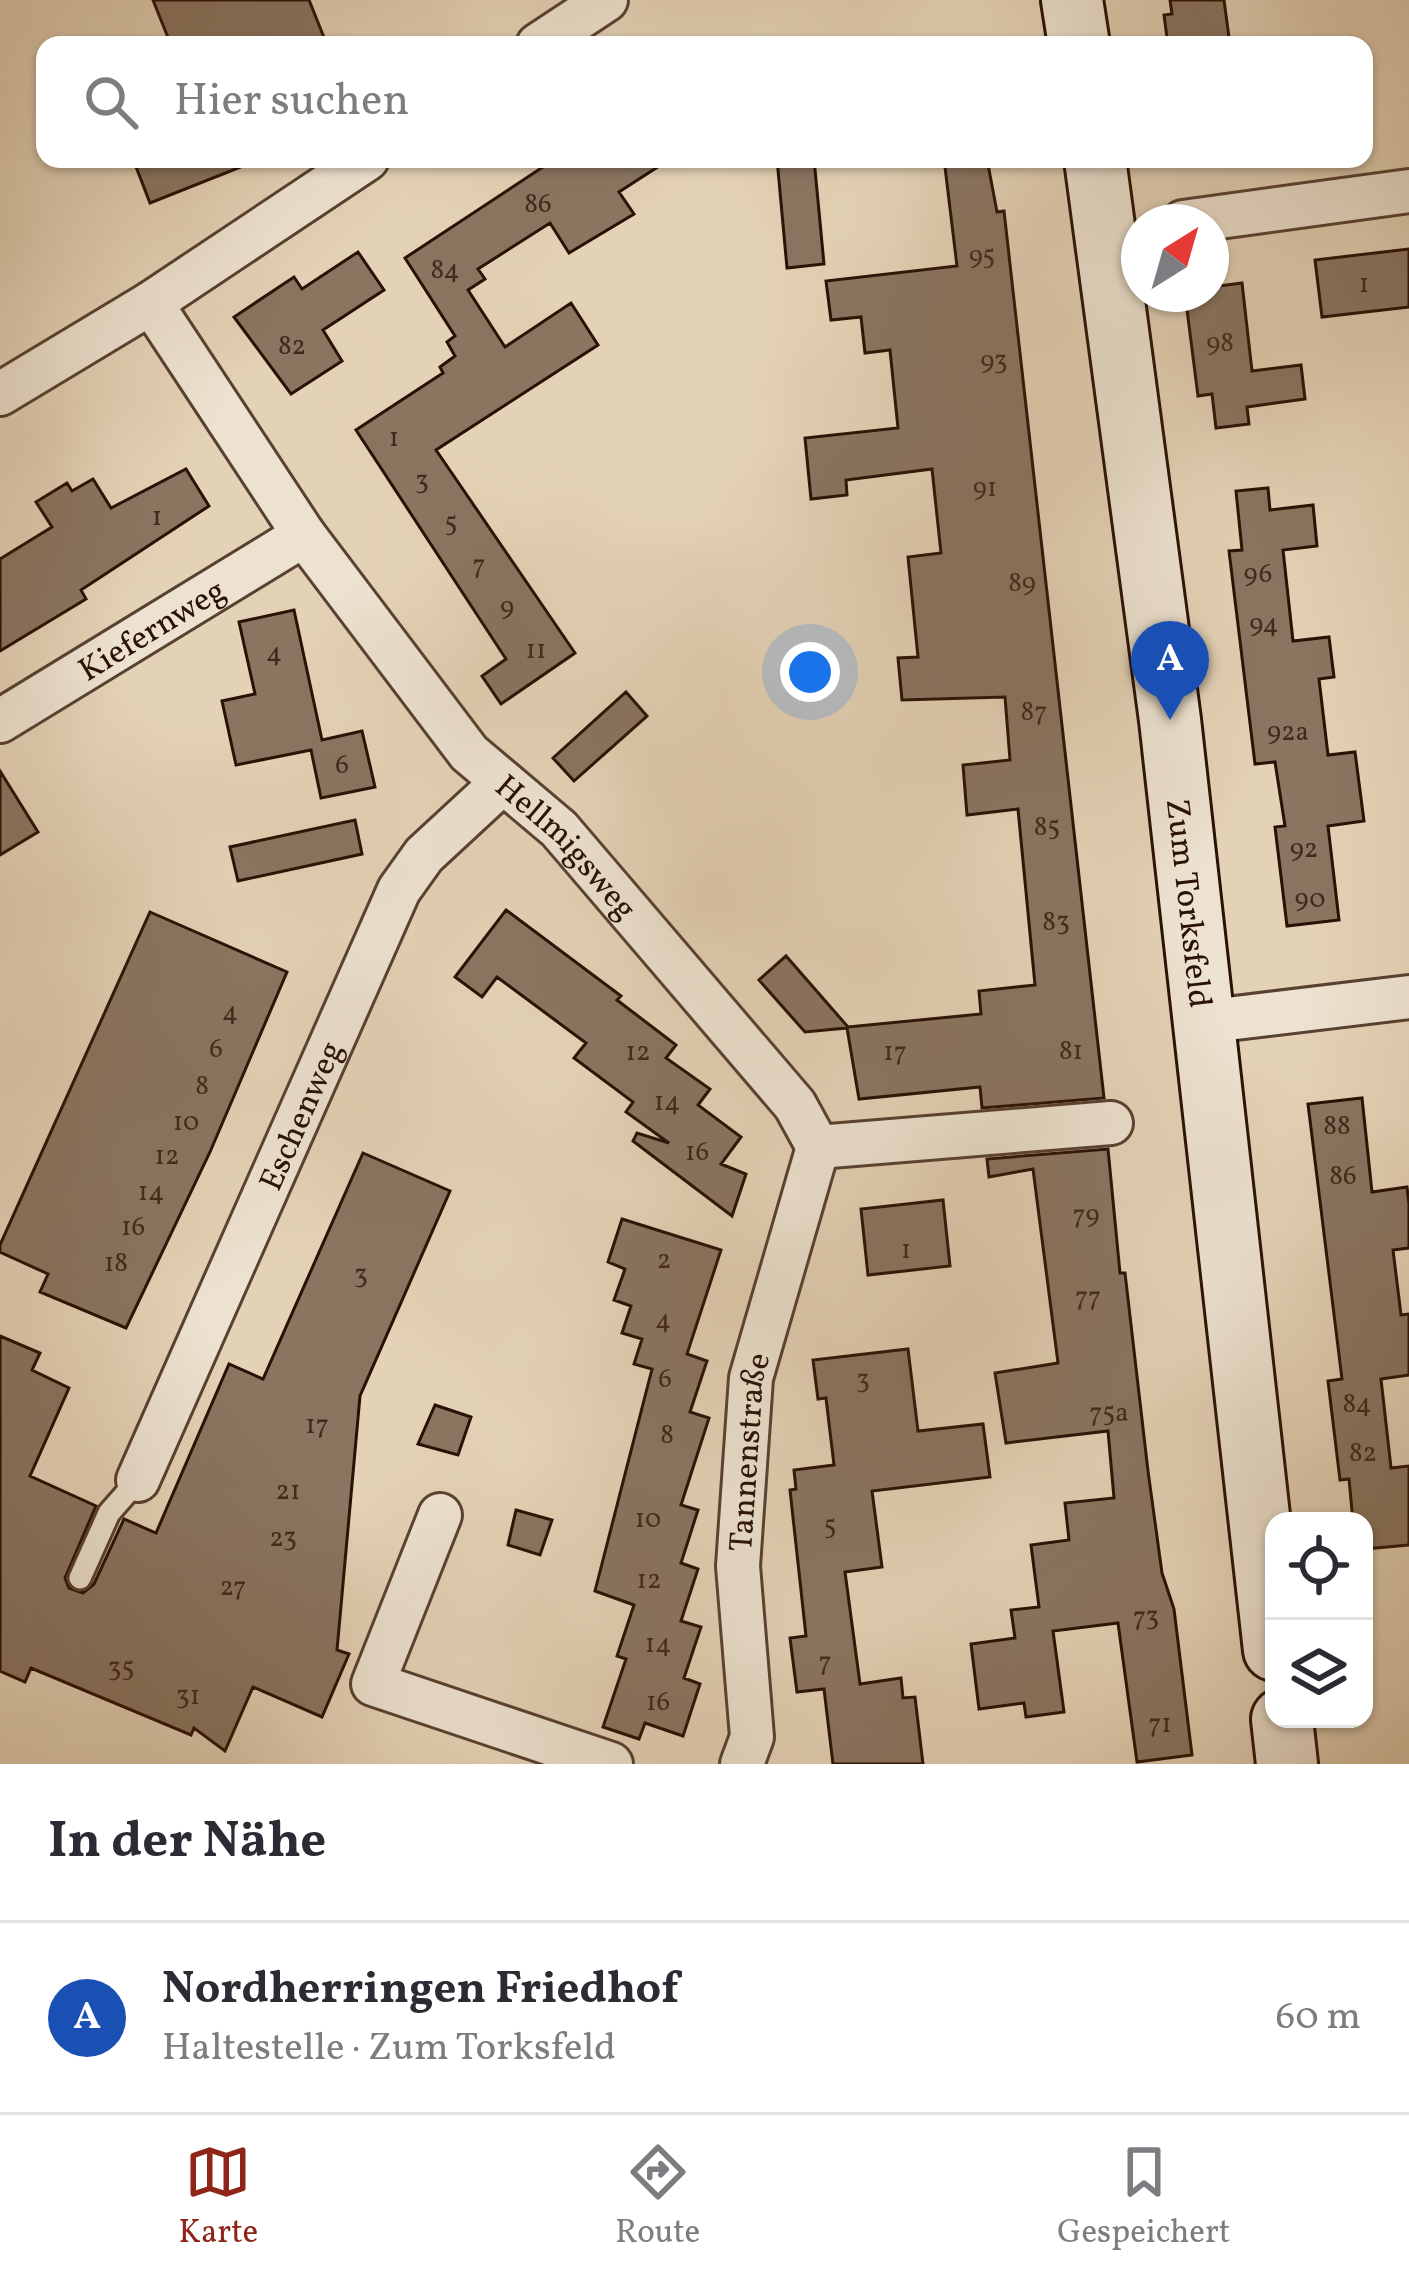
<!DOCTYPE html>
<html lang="de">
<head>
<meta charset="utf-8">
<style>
  body { margin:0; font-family:Vollkorn,serif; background:#f7f7f7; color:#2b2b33 }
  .controls { position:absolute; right:36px; bottom:36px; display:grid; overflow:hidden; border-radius:24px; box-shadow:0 3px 9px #0004 }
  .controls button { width:108px; height:108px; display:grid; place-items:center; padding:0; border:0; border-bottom:3px solid #e1e1e2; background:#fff; color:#2b2b33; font:60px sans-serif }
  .compass { position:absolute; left:1121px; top:204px; width:108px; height:108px; border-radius:50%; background:#fff; box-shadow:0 3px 9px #0004; rotate:37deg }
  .you { position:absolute; left:810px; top:672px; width:42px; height:42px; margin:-30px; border:9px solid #fff; border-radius:50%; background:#1a73e8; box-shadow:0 0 0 18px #1a73e833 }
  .badge { display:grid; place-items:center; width:78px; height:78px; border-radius:50%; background:#8f2418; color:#fff; font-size:39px; font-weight:700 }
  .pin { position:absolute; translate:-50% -99px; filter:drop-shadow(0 3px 6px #0008) }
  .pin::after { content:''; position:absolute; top:63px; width:42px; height:36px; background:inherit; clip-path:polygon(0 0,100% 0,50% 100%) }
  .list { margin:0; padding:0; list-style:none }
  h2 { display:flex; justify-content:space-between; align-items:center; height:156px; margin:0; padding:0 48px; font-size:51px }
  h2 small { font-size:39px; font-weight:400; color:#7c7c81 }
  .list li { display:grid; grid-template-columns:78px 1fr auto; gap:36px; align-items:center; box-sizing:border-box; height:192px; padding:0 48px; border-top:3px solid #e1e1e2 }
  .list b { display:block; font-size:45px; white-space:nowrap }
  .list p { margin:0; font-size:39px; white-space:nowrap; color:#7c7c81 }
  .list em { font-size:39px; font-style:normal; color:#7c7c81 }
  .icon { flex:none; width:66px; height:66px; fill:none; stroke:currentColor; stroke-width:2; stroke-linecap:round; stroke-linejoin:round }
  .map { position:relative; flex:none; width:1409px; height:1764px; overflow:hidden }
  .search { position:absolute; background:#fff; box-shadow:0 3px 9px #0004; left:36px; right:36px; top:36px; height:132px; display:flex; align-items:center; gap:30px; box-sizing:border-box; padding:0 42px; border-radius:24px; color:#7c7c81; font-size:45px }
  .sheet { height:348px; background:#fff }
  nav { display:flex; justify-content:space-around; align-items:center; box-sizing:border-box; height:168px; border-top:3px solid #e1e1e2; background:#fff; font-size:33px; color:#7c7c81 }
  nav a { display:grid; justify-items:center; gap:6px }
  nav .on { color:#8f2418 }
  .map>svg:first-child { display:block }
</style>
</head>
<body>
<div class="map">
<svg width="1409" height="1764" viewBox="0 0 1409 1764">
  <rect width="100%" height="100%" fill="#e4d2b6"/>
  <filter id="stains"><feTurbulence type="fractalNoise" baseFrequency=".00167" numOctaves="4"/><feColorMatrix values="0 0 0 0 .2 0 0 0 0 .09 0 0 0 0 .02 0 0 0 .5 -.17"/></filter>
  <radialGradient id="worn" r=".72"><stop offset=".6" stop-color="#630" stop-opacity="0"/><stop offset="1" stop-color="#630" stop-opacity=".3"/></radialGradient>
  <path fill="#8a7561" stroke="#291105" stroke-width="3" d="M153,0h156l18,45h-156z
    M1170,0h54l6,45h-62l-4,-30 8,-1z
    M133,159h123v2l-106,42z
    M555,159h115l-51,33 15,22 -65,39 -19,-30 -72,46 7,10 -17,11 37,57 66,-44 27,42 -162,105 139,203 -74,51 -19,-28 24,-17 -150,-229 87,-57 -3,-6 15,-11 -8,-14 8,-6 -50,-78z
    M777,159h37l10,105 -37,4z
    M944,159h43l10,53 7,-1 100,887 -122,10 -2,-21 -121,12 -12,-71 -42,4 -46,-52 27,-24 62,71 133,-13 -2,-23 56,-6 -17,-176 -51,6 -4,-50 47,-5 -5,-63 -103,3 -4,-42 20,-1 -10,-100 33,-4 -9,-84 -86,11 1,15 -36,4 -6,-61 93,-10 -8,-78 -25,3 -4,-36 -30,3 -5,-39 131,-15z
    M1409,249v58l-87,10 -7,-57z
    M358,252l26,38 -61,40 19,31 -51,33 -57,-77 60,-40 8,12z
    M1242,283l10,88 49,-6 4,34 -58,8 2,17 -33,4 -4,-34 -14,2 -13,-102h26v-7z
    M186,469l23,37 -128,84 5,9 -86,52v-92l52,-32 -16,-25 31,-19 5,8 21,-12 18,29z
    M1268,488l2,22 43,-5 4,41 -34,4 10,91 36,-4 5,40 -15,2 9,76 27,-3 9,69 -36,5 11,94 -52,6 -12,-99 10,-1 -10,-64 -20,2 -26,-213 13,-1 -6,-59z
    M294,610l28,130 40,-9 13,56 -54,11 -10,-48 -75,15 -14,-64 33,-7 -16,-72z
    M626,692l21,24 -73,65 -21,-23z
    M0,771l38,61 -38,23z
    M355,820l7,34 -124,27 -8,-34z
    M506,910l115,86 -4,4 59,45 -10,13 44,31 -12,16 43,32 -20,27 25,10 -14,42 -99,-75 4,-8 32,10 -43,-31 7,-10 -59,-44 12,-15 -89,-66 -15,20 -27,-20z
    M150,912l137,60 -77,180 -84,176 -86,-36 8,-18 -48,-22v-7z
    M1362,1098l10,94 35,-5 2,17v44l-16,2 8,65 8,-1v61l-28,4 10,89 18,-2v79l-45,4v-28h-11l-4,-42 -9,1 -12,-99 14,-2 -34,-275z
    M1108,1149l12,124h5l23,198 14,102 12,36 18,146 -55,7 -19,-139 -65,8 11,81 -38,5 -2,-14 -45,6 -8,-65 44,-6 -4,-28 28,-3 -8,-62 38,-5 -4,-37 49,-5 -6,-67 -102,12 -11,-70 63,-10 -25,-194 -44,8 -2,-18z
    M363,1153l87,38 -90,205 -23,254 12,4 -27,63 -69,-30 -28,64 -31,-23 -3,7 -160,-67 -6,14 -25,-11v-335l40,17 -8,17 37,18 -39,88 66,30 -31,72 4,10 14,5 11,-9 30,-65 32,14 73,-169 34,15z
    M943,1200l7,66 -82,9 -7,-66z
    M622,1219l99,31 -34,104 20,7 -17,51 19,6 -28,87 17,5 -17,53 17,6 -17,52 20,6 -17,51 16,6 -17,52 -38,-13 -6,16 -36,-12 23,-68 -9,-3 17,-51 -39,-14 57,-222 -18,-5 8,-25 -20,-6 9,-27 -17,-6 11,-31 -17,-7z
    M908,1349l10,82 65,-7 7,53 -118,14 10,76 -37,5 15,112 41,-6 2,20 12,-1 8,67h-90l-9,-75 -27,3 -7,-54 16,-2 -16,-146 6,-1 -2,-19 40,-5 -8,-67 -8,1 -5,-39z
    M435,1405l36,12 -13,38 -40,-11z
    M516,1510l36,10 -12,35 -32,-10z"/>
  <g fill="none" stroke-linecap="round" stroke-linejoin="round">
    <defs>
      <path id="lane" d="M80,1578l29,-65 29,-33"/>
      <g id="street">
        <path d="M538,45l68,-45"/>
        <path d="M1183,222l226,-31"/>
        <path id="s1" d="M151,303l153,232 165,218 90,76 236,276 23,42"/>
        <path d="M0,394l151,-91 216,-144"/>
        <path id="s2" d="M0,721l304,-186"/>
        <path d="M1202,1022l207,-25"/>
        <path d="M818,1147l293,-24"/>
        <path id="s3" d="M138,1480l261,-590 25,-35 79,-73"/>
        <path d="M440,1515l-67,169 238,80"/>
        <path id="s4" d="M742,1764l10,-27 -14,-171 13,-188 67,-231"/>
      </g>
      <g id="secondary">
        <path d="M1072,0l7,45"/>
        <path id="s5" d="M1095,159l75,561 104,930"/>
        <path d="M1282,1719l5,45"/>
      </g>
    </defs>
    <use href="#lane" stroke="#584131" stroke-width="27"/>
    <use href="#street" stroke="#584131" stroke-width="48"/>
    <use href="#secondary" stroke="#291105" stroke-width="66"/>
    <use href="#lane" stroke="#ede2d0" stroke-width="21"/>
    <use href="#street" stroke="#ede2d0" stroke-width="42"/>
    <use href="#secondary" stroke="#ede2d0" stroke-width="60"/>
  </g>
  <g text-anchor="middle" stroke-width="10" stroke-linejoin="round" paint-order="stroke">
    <g font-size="27" fill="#412a1c">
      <text x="538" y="212">86</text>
      <text x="982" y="264">95</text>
      <text x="445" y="278">84</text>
      <text x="1364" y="292">1</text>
      <text x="1220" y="351">98</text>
      <text x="292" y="354">82</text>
      <text x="994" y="369">93</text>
      <text x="394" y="446">1</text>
      <text x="422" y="489">3</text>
      <text x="985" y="496">91</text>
      <text x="157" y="525">1</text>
      <text x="451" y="531">5</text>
      <text x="479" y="573">7</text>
      <text x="1258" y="582">96</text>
      <text x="1022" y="591">89</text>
      <text x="507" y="615">9</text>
      <text x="1264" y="632">94</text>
      <text x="536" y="658">11</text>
      <text x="274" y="661">4</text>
      <text x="1034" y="720">87</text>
      <text x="1288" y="740">92a</text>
      <text x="342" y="773">6</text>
      <text x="1047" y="835">85</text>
      <text x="1304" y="857">92</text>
      <text x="1310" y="907">90</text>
      <text x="1056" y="930">83</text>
      <text x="230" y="1020">4</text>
      <text x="216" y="1057">6</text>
      <text x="1071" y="1059">81</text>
      <text x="638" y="1060">12</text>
      <text x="895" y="1060">17</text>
      <text x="202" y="1094">8</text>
      <text x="667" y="1110">14</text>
      <text x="186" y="1130">10</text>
      <text x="1337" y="1134">88</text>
      <text x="697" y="1160">16</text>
      <text x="167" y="1164">12</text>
      <text x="1343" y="1184">86</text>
      <text x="151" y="1200">14</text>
      <text x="1086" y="1223">79</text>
      <text x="133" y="1235">16</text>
      <text x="906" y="1258">1</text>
      <text x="664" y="1268">2</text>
      <text x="116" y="1271">18</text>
      <text x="361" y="1283">3</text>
      <text x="1088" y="1305">77</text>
      <text x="663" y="1328">4</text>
      <text x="665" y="1387">6</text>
      <text x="863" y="1388">3</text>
      <text x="1357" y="1412">84</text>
      <text x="1109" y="1421">75a</text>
      <text x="317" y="1433">17</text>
      <text x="667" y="1443">8</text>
      <text x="1363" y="1461">82</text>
      <text x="288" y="1499">21</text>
      <text x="648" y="1527">10</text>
      <text x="830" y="1534">5</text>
      <text x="283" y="1546">23</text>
      <text x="649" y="1588">12</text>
      <text x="233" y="1595">27</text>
      <text x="1146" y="1625">73</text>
      <text x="658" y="1652">14</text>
      <text x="825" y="1670">7</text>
      <text x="121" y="1676">35</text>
      <text x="188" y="1704">31</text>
      <text x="658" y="1710">16</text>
      <text x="1160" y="1732">71</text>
    </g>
    <g font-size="33" fill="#291105" stroke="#ede2d0">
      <text dy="12" stroke="none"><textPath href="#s2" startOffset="177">Kiefernweg</textPath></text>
      <text dy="12" stroke="none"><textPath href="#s1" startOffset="687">Hellmigsweg</textPath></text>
      <text dy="12" stroke="none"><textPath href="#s5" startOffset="750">Zum Torksfeld</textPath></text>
      <text dy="12" stroke="none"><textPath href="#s3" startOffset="399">Eschenweg</textPath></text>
      <text dy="12" stroke="none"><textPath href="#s4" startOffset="315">Tannenstraße</textPath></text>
    </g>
  </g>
  <rect width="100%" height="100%" filter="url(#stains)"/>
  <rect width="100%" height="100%" fill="url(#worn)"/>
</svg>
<div class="controls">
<button><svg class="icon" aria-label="locate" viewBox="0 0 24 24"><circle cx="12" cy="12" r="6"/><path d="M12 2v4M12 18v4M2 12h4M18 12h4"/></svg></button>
<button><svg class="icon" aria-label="layers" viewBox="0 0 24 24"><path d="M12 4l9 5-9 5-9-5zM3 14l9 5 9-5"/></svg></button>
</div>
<svg class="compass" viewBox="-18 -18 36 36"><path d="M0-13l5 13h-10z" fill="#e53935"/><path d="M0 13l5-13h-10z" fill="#7c7c81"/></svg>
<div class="you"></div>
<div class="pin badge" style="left:1170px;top:720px;background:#1a4fb4">A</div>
<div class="search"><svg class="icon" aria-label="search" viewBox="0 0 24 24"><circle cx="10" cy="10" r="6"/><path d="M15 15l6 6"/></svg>Hier suchen</div>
</div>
<section class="sheet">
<h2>In der Nähe<small></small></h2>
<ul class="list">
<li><span class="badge" style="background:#1a4fb4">A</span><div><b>Nordherringen Friedhof</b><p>Haltestelle · Zum Torksfeld</p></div><em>60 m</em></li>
</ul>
</section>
<nav>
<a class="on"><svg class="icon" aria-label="map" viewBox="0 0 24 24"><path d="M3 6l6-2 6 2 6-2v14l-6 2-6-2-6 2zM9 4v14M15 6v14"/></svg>Karte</a>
<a><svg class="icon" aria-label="directions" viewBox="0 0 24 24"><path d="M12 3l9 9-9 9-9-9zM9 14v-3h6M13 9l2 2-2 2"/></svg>Route</a>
<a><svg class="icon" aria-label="saved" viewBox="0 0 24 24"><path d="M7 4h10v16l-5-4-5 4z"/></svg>Gespeichert</a>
</nav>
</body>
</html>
